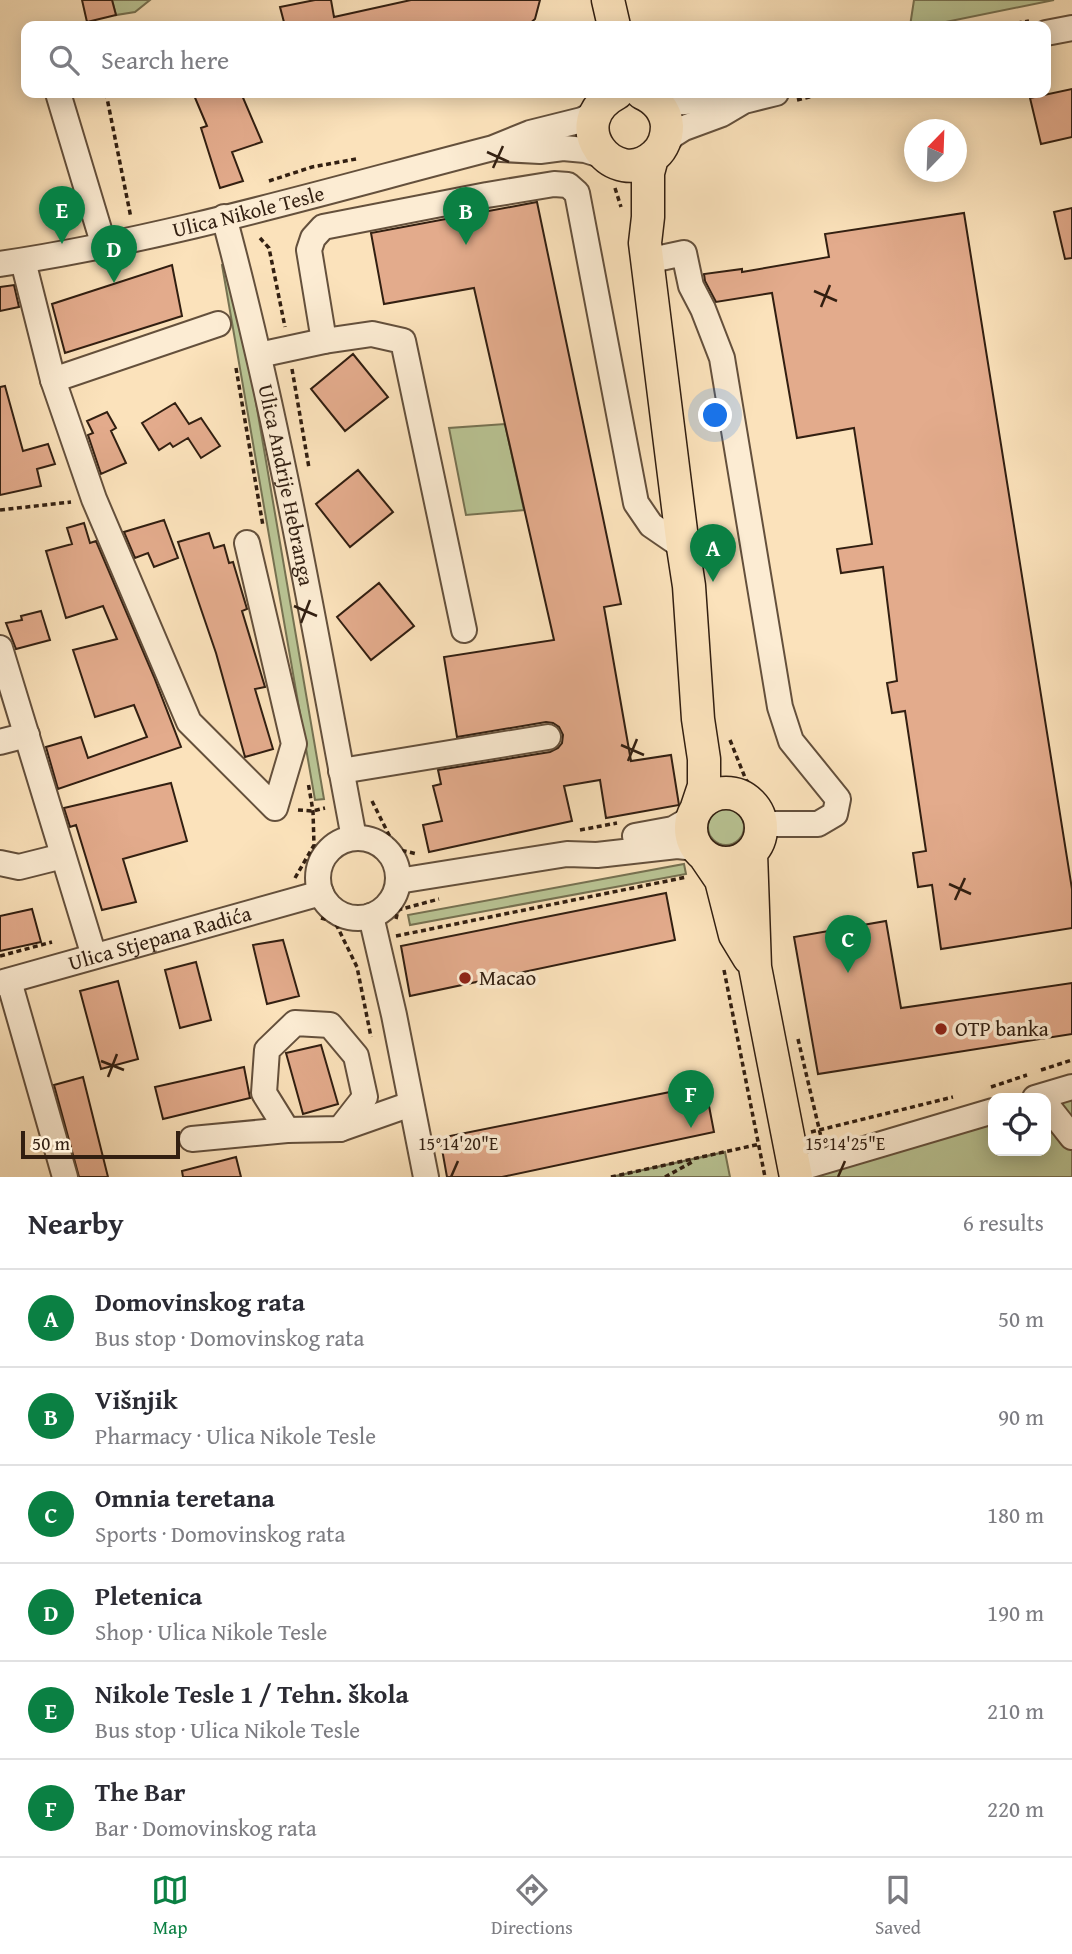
<!DOCTYPE html>
<html lang="en">
<head>
<meta charset="utf-8">
<style>
  body { margin:0; font-family:"Gentium Book Plus",serif; background:#f2f2f3; color:#2b2b33 }
  .controls { position:absolute; right:21px; bottom:21px; display:grid; overflow:hidden; border-radius:14px; box-shadow:0 4px 18px #0003 }
  .controls button { width:63px; height:63px; display:grid; place-items:center; padding:0; border:0; border-bottom:2px solid #e1e1e2; background:#fff; color:#2b2b33; font:35px sans-serif }
  .compass { position:absolute; left:904px; top:119px; width:63px; height:63px; border-radius:50%; background:#fff; box-shadow:0 4px 18px #0003; rotate:23deg }
  .scale { position:absolute; left:21px; bottom:18px; width:159px; box-sizing:border-box; padding-left:7px; border:4px solid #321f11; border-top:0; font-size:19px; line-height:24px; white-space:nowrap; color:#321f11; -webkit-text-stroke:5px #fcecd3; paint-order:stroke }
  .you { position:absolute; left:716px; top:416px; width:24px; height:24px; margin:-18px; border:5px solid #fff; border-radius:50%; background:#1a73e8; box-shadow:0 0 0 10px #1a73e833 }
  .badge { display:grid; place-items:center; width:46px; height:46px; border-radius:50%; background:#0b8043; color:#fff; font-size:23px; font-weight:700 }
  .pin { position:absolute; translate:-50% -58px; filter:drop-shadow(0 2px 4px #0008) }
  .pin::after { content:''; position:absolute; top:37px; width:24px; height:21px; background:inherit; clip-path:polygon(0 0,100% 0,50% 100%) }
  .list { margin:0; padding:0; list-style:none }
  h2 { display:flex; justify-content:space-between; align-items:center; height:91px; margin:0; padding:0 28px; font-size:30px }
  h2 small { font-size:23px; font-weight:400; color:#7c7c81 }
  .list li { display:grid; grid-template-columns:46px 1fr auto; gap:21px; align-items:center; box-sizing:border-box; height:98px; padding:0 28px; border-top:2px solid #e1e1e2 }
  .list b { display:block; font-size:26px; white-space:nowrap }
  .list p { margin:0; font-size:23px; white-space:nowrap; color:#7c7c81 }
  .list em { font-size:23px; font-style:normal; color:#7c7c81 }
  .icon { flex:none; width:38px; height:38px; fill:none; stroke:currentColor; stroke-width:2; stroke-linecap:round; stroke-linejoin:round }
  .map { position:relative; flex:none; width:1072px; height:1177px; overflow:hidden }
  .search { position:absolute; background:#fff; box-shadow:0 4px 18px #0003; left:21px; right:21px; top:21px; height:77px; display:flex; align-items:center; gap:18px; box-sizing:border-box; padding:0 24px; border-radius:14px; color:#7c7c81; font-size:26px }
  .sheet { height:679px; background:#fff }
  nav { display:flex; justify-content:space-around; align-items:center; box-sizing:border-box; height:98px; border-top:2px solid #e1e1e2; background:#fff; font-size:19px; color:#7c7c81 }
  nav a { display:grid; justify-items:center; gap:4px }
  nav .on { color:#0b8043 }
  .map>svg:first-child { display:block }
</style>
</head>
<body>
<div class="map">
<svg width="1072" height="1177" viewBox="0 0 1072 1177">
  <rect width="100%" height="100%" fill="#fbe2bb"/>
  <filter id="stains"><feTurbulence type="fractalNoise" baseFrequency=".00286" numOctaves="4"/><feColorMatrix values="0 0 0 0 .2 0 0 0 0 .09 0 0 0 0 .02 0 0 0 .5 -.17"/></filter>
  <radialGradient id="worn" r=".72"><stop offset=".6" stop-color="#630" stop-opacity="0"/><stop offset="1" stop-color="#630" stop-opacity=".3"/></radialGradient>
  <path fill="#b9c494" stroke="#767252" stroke-width="2" d="M112,0h38l-15,12 -19,3z
    M914,0h140l-128,26h-16z
    M232,263l92,536 -9,1 -93,-535z
    M505,424l19,86 -58,5 -17,-87z
    M708 827a18 18 0 1 1 36 0a18 18 0 1 1-36 0Z
    M684,864l2,10 -276,51 -2,-10z
    M1072,1088v89h-276l197,-66v40h53v-53z
    M725,1152l5,25h-119z"/>
  <path fill="#e3ab8c" stroke="#321f11" stroke-width="2" d="M82,0h30l4,15 -29,7z
    M315,0h16l3,17 77,-17h129l-5,19 -8,7h-242l-5,-19z
    M1072,89v48l-31,7 -11,-46z
    M193,93h48l21,49 -30,10 11,29 -23,7 -19,-60 6,-2z
    M537,202l84,402 -17,3 27,154 40,-6 8,50 -73,13 -6,-38 -36,6 8,35 -143,31 -6,-27 19,-4 -9,-35 8,-2 -3,-14 112,-18 8,-4 4,-5 1,-8 -4,-8 -6,-4 -7,-1 -89,15 -13,-80 110,-17 -80,-352 -90,16 -13,-71z
    M1072,208v50l-7,1 -11,-47z
    M964,213l108,676v39l-131,21 -9,-64 -14,2 -5,-34 13,-2 -21,-140 -13,2 -5,-30 10,-2 -14,-114 -42,6 -4,-24 35,-5 -18,-116 -57,10 -25,-145 -56,9 -11,-21 -1,-7 38,-5v3l87,-15 -4,-23z
    M172,265l10,51 -117,37 -13,-49z
    M14,285l5,22 -19,4v-24z
    M353,354l35,43 -43,34 -34,-42z
    M5,386l18,65 25,-7 7,20 -18,5 4,17 -41,9v-108z
    M175,403l14,21 12,-6 19,28 -19,12 -13,-20 -15,9 -3,-4 -11,7 -17,-27z
    M107,412l9,16 -5,3 15,32 -25,11 -13,-39 5,-2 -6,-12z
    M358,470l35,42 -43,35 -34,-43z
    M164,520l14,38 -24,9 -6,-14 -13,5 -11,-26z
    M84,523l6,20 6,-2 58,136 27,70 -123,42 -12,-42 35,-10 7,21 59,-21 -13,-32 -39,12 -22,-67 44,-11 -14,-33 -37,12 -20,-67 26,-7 -5,-16z
    M209,533l5,15 10,-3 5,18 4,-1 14,47 -5,2 23,76 -10,2 18,60 -28,8 -29,-104 -38,-111z
    M379,583l35,43 -43,34 -34,-43z
    M41,611l9,29 -34,9 -10,-26 16,-3 -1,-4z
    M171,783l16,58 -64,18 13,43 -34,8 -26,-85 -6,2 -6,-19z
    M666,893l9,47 -265,56 -9,-50z
    M32,909l9,33 -41,9v-35z
    M886,921l15,87 171,-25v51l-254,40 -24,-137z
    M283,940l16,56 -32,8 -14,-59z
    M196,962l15,58 -31,8 -15,-58z
    M118,981l20,78 -37,10 -21,-78z
    M321,1045l17,59 -35,10 -17,-61z
    M244,1067l6,31 -87,21 -8,-32z
    M83,1077l25,100h-29l-25,-92z
    M705,1085l9,47 -212,45h-55l-7,-39z
    M236,1157l5,20h-58l-1,-6z"/>
  <g fill="none" stroke-linecap="round" stroke-linejoin="round">
    <defs>
      <g id="minor">
        <path d="M1046,33l26,-5"/>
        <path d="M58,93l46,153"/>
        <path d="M654,99l18,4 38,-3 33,1"/>
        <path d="M663,146l10,-11 11,-7 38,-14 22,-13 32,-8"/>
        <path d="M501,149l39,2 23,-3 22,2 19,6"/>
        <path id="s1" d="M224,217c55,204 91,413 130,621"/>
        <path d="M23,261l30,119 41,119 95,223 86,86 19,-64 -47,-201"/>
        <path d="M647,261l37,-8 7,33 12,23 19,49 58,349 11,34 47,58 -3,15 -17,10h-57"/>
        <path id="s2" d="M0,264c167,-25 330,-74 493,-116l37,-15 52,-13 13,-7"/>
        <path d="M324,341l-15,-91 4,-12 10,-11 164,-32 67,-11 14,1 9,8 59,310 15,22 32,22"/>
        <path d="M259,355l65,-14 48,-7 31,7 61,289"/>
        <path d="M53,380l165,-56"/>
        <path d="M0,648l94,308"/>
        <path d="M0,742l27,-7"/>
        <path d="M341,771l207,-34"/>
        <path d="M635,836l38,-7 19,-11"/>
        <circle cx="358" cy="878" r="40"/>
        <path d="M0,863l19,4 44,-11"/>
        <path d="M398,881l169,-27 30,1 80,-9 19,2"/>
        <path d="M371,916l23,99 32,162"/>
        <path d="M9,981l56,196"/>
        <path id="s3" d="M0,983l321,-90"/>
        <path d="M1035,1098l37,-11"/>
        <path d="M1046,1104l26,33"/>
        <path d="M287,1130l-23,-37 3,-43 28,-27 35,2 26,31 9,41 -25,32"/>
        <path d="M192,1139l95,-9 53,-1 71,-25"/>
        <path d="M794,1170l199,-59"/>
      </g>
      <path id="major" d="M608,0l6,26
        M617,93c-57,30 -2,99 38,62 8,-7 12,-18 12,-29 -1,-16 -12,-27 -25,-33
        M652,158l-4,15v44l-3,26 38,304 6,39 9,133 6,40v27l-7,21
        M691 828a35 35 0 1 1 70 0a35 35 0 1 1-70 0Z
        M751,853l4,114 41,210
        M706,858l15,22 14,55 14,23"/>
    </defs>
    <use href="#minor" stroke="#64503c" stroke-width="28"/>
    <use href="#major" stroke="#321f11" stroke-width="35"/>
    <path stroke="#321f11" stroke-width="3.5" stroke-dasharray="5 3.5" stroke-linecap="butt" d="M1000,26l29,-5
      M106,93l25,125
      M797,100l29,-7
      M269,181l43,-14 44,-8
      M615,188l6,19
      M260,238l9,10 16,79
      M236,368l27,158
      M292,369l17,99
      M0,510l71,-8
      M730,740l16,40 21,20
      M372,801l24,48 21,5
      M298,810l15,1 12,-3
      M580,830l37,-7
      M295,878l19,-33 -1,-34 -5,-29
      M321,918l14,4 22,45 14,70
      M396,919l2,-9 41,-11
      M396,936l291,-59
      M0,956l52,-14
      M724,970l41,207
      M798,1039l23,98
      M1041,1070l31,-10
      M991,1087l36,-12
      M811,1132l142,-35
      M611,1177l149,-33
      M665,1177l29,-16"/>
    <use href="#minor" stroke="#fcecd3" stroke-width="24"/>
    <use href="#major" stroke="#fbe2bb" stroke-width="32"/>
  </g>
  <path fill="none" stroke="#321f11" stroke-width="2.5" d="M487,152l22,10M493,168l10,-22M814,291l23,10M821,307l9,-22M294,606l23,10M301,623l9,-23M621,745l23,10M628,761l9,-22M949,884l22,10M955,900l10,-22M101,1061l23,9M108,1077l9,-23M451,1177l7,-16M838,1177l7,-16"/>
  <g fill="#8f2418" stroke="#fcecd3" stroke-width="2.5">
    <circle cx="465" cy="978" r="7"/>
    <circle cx="941" cy="1029" r="7"/>
  </g>
  <g text-anchor="middle" stroke-width="7" stroke-linejoin="round" paint-order="stroke">
    <g font-size="21" fill="#321f11" stroke="#fcecd3">
      <text dy="7" stroke="none"><textPath href="#s2" startOffset="254">Ulica Nikole Tesle</textPath></text>
      <text dy="7" stroke="none"><textPath href="#s1" startOffset="275">Ulica Andrije Hebranga</textPath></text>
      <text dy="7" stroke="none"><textPath href="#s3" startOffset="166">Ulica Stjepana Radića</textPath></text>
    </g>
    <g font-size="21" fill="#321f11" stroke="#fcecd3" text-anchor="start">
      <text x="479" y="985">Macao</text>
      <text x="955" y="1036">OTP banka</text>
    </g>
  </g>
  <g font-size="18" text-anchor="middle" fill="#321f11" stroke="#fcecd3" stroke-width="7" stroke-linejoin="round" paint-order="stroke">
    <text x="458" y="1150">15°14'20"E</text>
    <text x="845" y="1150">15°14'25"E</text>
  </g>
  <rect width="100%" height="100%" filter="url(#stains)"/>
  <rect width="100%" height="100%" fill="url(#worn)"/>
</svg>
<div class="controls">
<button><svg class="icon" aria-label="locate" viewBox="0 0 24 24"><circle cx="12" cy="12" r="6"/><path d="M12 2v4M12 18v4M2 12h4M18 12h4"/></svg></button>
</div>
<svg class="compass" viewBox="-18 -18 36 36"><path d="M0-13l5 13h-10z" fill="#e53935"/><path d="M0 13l5-13h-10z" fill="#7c7c81"/></svg>
<div class="scale">50 m</div>
<div class="you"></div>
<div class="pin badge" style="left:713px;top:582px">A</div>
<div class="pin badge" style="left:466px;top:245px">B</div>
<div class="pin badge" style="left:848px;top:973px">C</div>
<div class="pin badge" style="left:114px;top:283px">D</div>
<div class="pin badge" style="left:62px;top:244px">E</div>
<div class="pin badge" style="left:691px;top:1128px">F</div>
<div class="search"><svg class="icon" aria-label="search" viewBox="0 0 24 24"><circle cx="10" cy="10" r="6"/><path d="M15 15l6 6"/></svg>Search here</div>
</div>
<section class="sheet">
<h2>Nearby<small>6 results</small></h2>
<ul class="list">
<li><span class="badge">A</span><div><b>Domovinskog rata</b><p>Bus stop · Domovinskog rata</p></div><em>50 m</em></li>
<li><span class="badge">B</span><div><b>Višnjik</b><p>Pharmacy · Ulica Nikole Tesle</p></div><em>90 m</em></li>
<li><span class="badge">C</span><div><b>Omnia teretana</b><p>Sports · Domovinskog rata</p></div><em>180 m</em></li>
<li><span class="badge">D</span><div><b>Pletenica</b><p>Shop · Ulica Nikole Tesle</p></div><em>190 m</em></li>
<li><span class="badge">E</span><div><b>Nikole Tesle 1 / Tehn. škola</b><p>Bus stop · Ulica Nikole Tesle</p></div><em>210 m</em></li>
<li><span class="badge">F</span><div><b>The Bar</b><p>Bar · Domovinskog rata</p></div><em>220 m</em></li>
</ul>
</section>
<nav>
<a class="on"><svg class="icon" aria-label="map" viewBox="0 0 24 24"><path d="M3 6l6-2 6 2 6-2v14l-6 2-6-2-6 2zM9 4v14M15 6v14"/></svg>Map</a>
<a><svg class="icon" aria-label="directions" viewBox="0 0 24 24"><path d="M12 3l9 9-9 9-9-9zM9 14v-3h6M13 9l2 2-2 2"/></svg>Directions</a>
<a><svg class="icon" aria-label="saved" viewBox="0 0 24 24"><path d="M7 4h10v16l-5-4-5 4z"/></svg>Saved</a>
</nav>
</body>
</html>
